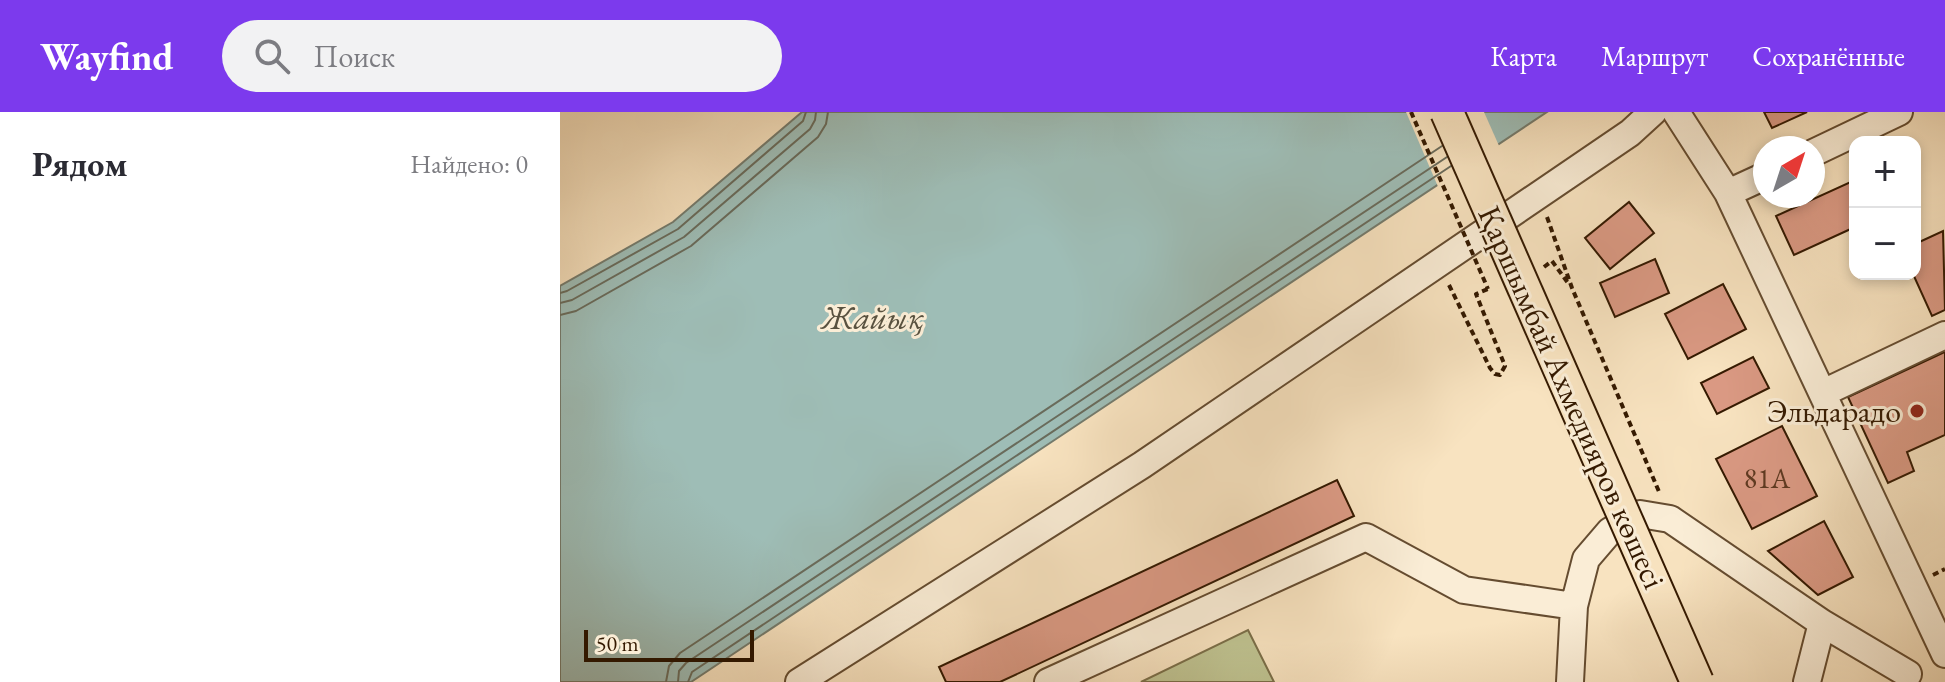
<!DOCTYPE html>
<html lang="ru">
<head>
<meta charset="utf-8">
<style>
  body { margin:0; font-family:"EB Garamond",serif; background:#f2f2f3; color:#2b2b33 }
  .controls { position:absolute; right:24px; top:24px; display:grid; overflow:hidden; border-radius:16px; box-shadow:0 4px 12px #0003 }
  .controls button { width:72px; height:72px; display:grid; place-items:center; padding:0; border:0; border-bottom:2px solid #e1e1e2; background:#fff; color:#2b2b33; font:40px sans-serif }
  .compass { position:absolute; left:1193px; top:24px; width:72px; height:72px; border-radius:50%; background:#fff; box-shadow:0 4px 12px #0003; rotate:39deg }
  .scale { position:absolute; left:24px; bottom:20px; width:170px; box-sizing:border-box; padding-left:8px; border:4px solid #341900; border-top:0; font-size:22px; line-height:28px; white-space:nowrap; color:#341900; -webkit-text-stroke:6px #faedd6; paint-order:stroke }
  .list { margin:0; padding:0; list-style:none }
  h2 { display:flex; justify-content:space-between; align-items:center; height:104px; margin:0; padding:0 32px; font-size:34px }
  h2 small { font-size:26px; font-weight:400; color:#7c7c81 }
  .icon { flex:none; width:44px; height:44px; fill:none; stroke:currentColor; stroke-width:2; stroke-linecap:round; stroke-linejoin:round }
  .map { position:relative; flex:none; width:1385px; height:570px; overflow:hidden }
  header { display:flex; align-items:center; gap:48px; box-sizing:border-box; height:112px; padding:0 40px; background:#7c3aed; color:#fff }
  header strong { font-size:38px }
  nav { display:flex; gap:44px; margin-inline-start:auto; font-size:28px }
  .search { width:560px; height:72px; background:#f2f2f3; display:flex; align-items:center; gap:20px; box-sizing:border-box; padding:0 28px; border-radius:44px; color:#7c7c81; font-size:30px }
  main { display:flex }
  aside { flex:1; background:#fff }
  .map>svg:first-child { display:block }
</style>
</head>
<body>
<header>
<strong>Wayfind</strong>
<div class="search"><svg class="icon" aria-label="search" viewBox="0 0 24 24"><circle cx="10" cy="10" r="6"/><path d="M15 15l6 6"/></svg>Поиск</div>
<nav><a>Карта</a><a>Маршрут</a><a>Сохранённые</a></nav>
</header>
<main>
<aside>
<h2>Рядом<small>Найдено: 0</small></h2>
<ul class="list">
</ul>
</aside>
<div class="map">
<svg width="1385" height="570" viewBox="0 0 1385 570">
  <rect width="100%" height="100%" fill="#f8e3c0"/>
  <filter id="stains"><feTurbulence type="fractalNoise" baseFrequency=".0025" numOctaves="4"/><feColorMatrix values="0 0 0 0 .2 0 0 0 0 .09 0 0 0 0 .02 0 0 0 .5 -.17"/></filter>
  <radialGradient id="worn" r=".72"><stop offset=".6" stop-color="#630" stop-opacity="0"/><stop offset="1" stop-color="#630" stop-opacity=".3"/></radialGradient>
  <path fill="#bfc391" stroke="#7a6e48" stroke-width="2" d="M688,518l26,52h-133z"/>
  <path fill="#9ebdb6" stroke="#747b6d" stroke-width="2" d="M242,0h745l-856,570h-131v-396l113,-64z"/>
  <path fill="#f8e3c0" d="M846,0h78l16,36 -61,41z"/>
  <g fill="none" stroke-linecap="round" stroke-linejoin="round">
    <path stroke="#696b5b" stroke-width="2" d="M0,181l7,-2 111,-62 125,-108 3,-9
      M0,191l12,-3 112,-63 126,-108 5,-9 1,-8
      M0,203l16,-4 115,-65 127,-109 8,-13 2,-12
      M106,570l3,-16 11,-13 762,-507
      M118,570l1,-11 7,-8 761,-506
      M128,570l4,-10 759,-506"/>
  </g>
  <path fill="#da9983" stroke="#341900" stroke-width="2" d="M1204,0h43l-35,16z
    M1295,68v47l-61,28 -18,-39z
    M1069,90l25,31 -44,36 -25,-31z
    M1383,119l2,79 -13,6 -19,-42h2v-30z
    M1095,147l14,34 -54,24 -15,-34z
    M1163,172l23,45 -58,30 -23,-45z
    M1385,240v83l-38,17 7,19 -26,12 -40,-86z
    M1193,245l16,31 -52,26 -16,-31z
    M1222,314l35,70 -65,33 -36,-70z
    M777,368l17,36 -354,166h-54l-7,-15z
    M1264,409l29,56 -35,18 -50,-44z"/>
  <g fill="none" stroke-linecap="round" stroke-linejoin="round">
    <defs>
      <path id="minor" d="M1116,0l52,81
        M1253,41l86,-41
        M1205,64l-37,17 217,461
        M1263,281l122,-58
        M239,570l343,-217 488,-332 23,-21
        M488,570l318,-145 98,53 110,16
        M1010,570l4,-76 12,-47 24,-28 30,-17 30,5 152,104 86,51
        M1247,570l15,-59"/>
    </defs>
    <use href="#minor" stroke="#654c30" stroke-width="30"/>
    <path stroke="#341900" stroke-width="4" stroke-dasharray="6 4" stroke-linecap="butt" d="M987,105l25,71 88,206
      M984,155l8,-6 16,22
      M889,173l41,83 5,6 5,1 5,-9 -29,-72 12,-5
      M1373,463l12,-6"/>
    <use href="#minor" stroke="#faedd6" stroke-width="26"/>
    <defs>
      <path id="major-bridge" d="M887,0l250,570"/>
    </defs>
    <use href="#major-bridge" stroke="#341900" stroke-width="36" stroke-linecap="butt"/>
    <path stroke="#341900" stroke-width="4" stroke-dasharray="6 4" stroke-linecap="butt" d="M851,0l77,177"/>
    <use href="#major-bridge" stroke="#f8e3c0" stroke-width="32"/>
  </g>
  <circle fill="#8f2418" stroke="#faedd6" stroke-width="3" cx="1357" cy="299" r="8"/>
  <g text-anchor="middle" stroke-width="6" stroke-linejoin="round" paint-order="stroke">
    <g font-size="28" fill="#5e3921">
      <text x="1207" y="376">81А</text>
    </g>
    <g font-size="32" fill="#341900" stroke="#faedd6">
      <text transform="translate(1012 285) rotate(66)" y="11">Қаршымбай Ахмедияров көшесі</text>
    </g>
    <g font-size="32" fill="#341900" stroke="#faedd6" text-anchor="end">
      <text x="1341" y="310">Эльдарадо</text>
    </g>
    <g font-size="34" font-style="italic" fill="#595240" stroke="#faedd6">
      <text x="313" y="217">Жайық</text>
    </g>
  </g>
  <rect width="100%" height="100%" filter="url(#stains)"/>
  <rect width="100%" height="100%" fill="url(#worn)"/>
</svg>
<div class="controls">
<button>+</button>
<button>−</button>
</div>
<svg class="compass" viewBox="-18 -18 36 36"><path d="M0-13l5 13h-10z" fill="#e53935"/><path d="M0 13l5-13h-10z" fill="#7c7c81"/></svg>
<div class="scale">50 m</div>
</div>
</main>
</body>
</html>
